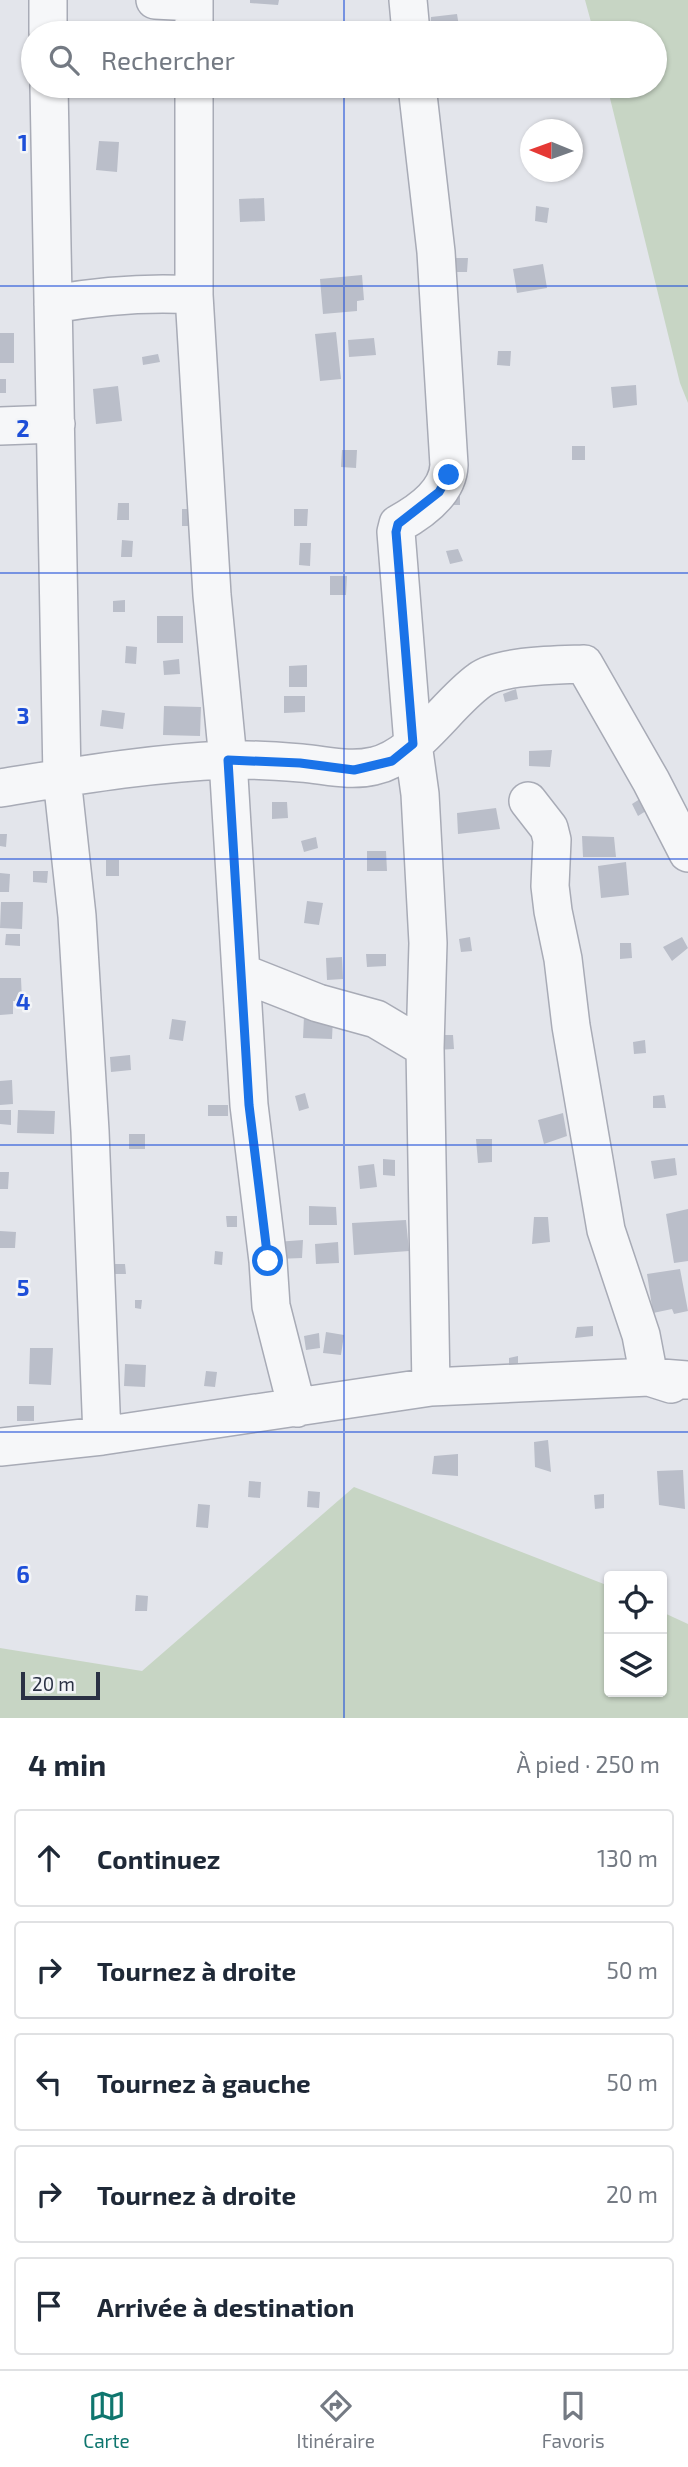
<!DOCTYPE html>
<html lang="fr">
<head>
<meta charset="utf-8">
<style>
  body { margin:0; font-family:"Exo 2",sans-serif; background:#f6f6f7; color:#1f2937 }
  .controls { position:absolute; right:21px; bottom:21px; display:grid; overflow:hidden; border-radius:7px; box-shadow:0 2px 5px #0004 }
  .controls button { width:63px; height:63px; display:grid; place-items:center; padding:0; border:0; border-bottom:2px solid #e0e1e3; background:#fff; color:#1f2937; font:35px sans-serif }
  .compass { position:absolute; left:520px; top:119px; width:63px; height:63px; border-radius:50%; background:#fff; box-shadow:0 2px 5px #0004; rotate:271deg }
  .scale { position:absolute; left:21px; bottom:18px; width:79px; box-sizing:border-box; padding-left:7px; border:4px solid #2a3144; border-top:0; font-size:19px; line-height:24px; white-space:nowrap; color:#2a3144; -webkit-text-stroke:5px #f3f5f8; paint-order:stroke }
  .stop { position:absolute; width:21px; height:21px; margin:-16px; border:5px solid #1a73e8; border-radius:50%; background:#fff }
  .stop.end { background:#1a73e8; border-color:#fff; box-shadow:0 2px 7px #0008 }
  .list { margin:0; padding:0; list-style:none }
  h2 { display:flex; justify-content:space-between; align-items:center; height:91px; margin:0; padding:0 28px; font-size:30px }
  h2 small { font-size:23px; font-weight:400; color:#747a83 }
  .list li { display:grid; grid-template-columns:46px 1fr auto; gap:21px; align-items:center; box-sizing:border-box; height:98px; margin:0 14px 14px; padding:0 14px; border:2px solid #e0e1e3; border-radius:7px }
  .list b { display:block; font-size:26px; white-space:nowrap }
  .list em { font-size:23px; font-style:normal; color:#747a83 }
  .icon { flex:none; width:38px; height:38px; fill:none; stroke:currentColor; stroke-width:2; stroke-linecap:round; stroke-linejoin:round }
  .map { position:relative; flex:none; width:688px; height:1718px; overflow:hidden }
  .search { position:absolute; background:#fff; box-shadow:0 2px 5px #0004; left:21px; right:21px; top:21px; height:77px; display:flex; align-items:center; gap:18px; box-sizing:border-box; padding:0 24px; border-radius:38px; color:#747a83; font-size:26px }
  .sheet { height:651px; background:#fff }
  nav { display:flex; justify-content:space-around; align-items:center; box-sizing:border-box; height:98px; border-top:2px solid #e0e1e3; background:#fff; font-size:19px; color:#747a83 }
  nav a { display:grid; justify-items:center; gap:4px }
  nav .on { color:#0f766e }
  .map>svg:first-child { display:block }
</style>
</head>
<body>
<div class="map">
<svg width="688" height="1718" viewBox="0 0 688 1718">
  <rect width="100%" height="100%" fill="#e3e5eb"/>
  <path fill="#c7d5c4" d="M585,0h103v403l-8,-20 -73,-297h48v-53h-61z
    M354,1487l255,99v106h53v-80l26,12v94h-688v-70l142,23z"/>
  <path fill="#babec9" d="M250,0h29l-1,5 -28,-2z
    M457,14l3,19h-30l1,-16z
    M99,141l20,1 -2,30 -21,-2z
    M264,198l1,23 -25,1 -1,-23z
    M536,206l13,2 -2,15 -12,-2z
    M455,258h13l-1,14h-12z
    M543,264l4,24 -30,5 -4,-24z
    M362,275l2,25 -7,1v10l-34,3 -3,-35z
    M336,332l5,47 -21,2 -5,-47z
    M0,333h14v30h-14z
    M374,338l2,17 -27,2 -1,-17z
    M498,351h13l-1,15 -13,-1z
    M158,354l2,8 -17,3 -1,-8z
    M0,379h6v14h-6z
    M636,385l1,20 -24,3 -2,-21z
    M118,386l4,35 -26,3 -3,-35z
    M572,446h13v14h-13z
    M342,450h15l-1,18 -15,-1z
    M460,491v14h-11z
    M118,503h11v17h-12z
    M182,509h16v17h-16z
    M294,509h14l-1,17h-13z
    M122,540l11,1 -1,16h-11z
    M300,543h11l-1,23 -11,-1z
    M458,549l5,12 -13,3 -4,-13z
    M330,576h17l-1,19h-16z
    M125,600v12h-12v-11z
    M157,616h26v27h-26z
    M126,646l11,1 -1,17 -11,-1z
    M179,659l1,15 -16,1 -1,-14z
    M307,665v22h-18v-21z
    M516,689l2,10 -13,3 -2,-8z
    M284,696h21v16l-21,1z
    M164,706l37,1 -1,29 -37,-1z
    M102,710l23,3 -2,16 -23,-3z
    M552,750l-2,17 -21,-1v-15z
    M643,797l6,12 -11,7 -6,-12z
    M272,802h15l1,16 -16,1z
    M496,808l4,21 -42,5 -1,-21z
    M0,834h7l-1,13 -6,-1z
    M582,836l32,1 2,20h-33z
    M316,837l2,11 -14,4 -3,-11z
    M367,851h19l1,20h-20z
    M106,860h13v16h-13z
    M626,862l3,33 -28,3 -3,-32z
    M33,871h15l-1,12 -14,-1z
    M0,873l10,1 -1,18h-9z
    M307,901l16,2 -4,22 -15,-2z
    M1,902h22l-1,27 -22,-1z
    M6,934h14v12l-15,-1z
    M470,937l2,14 -11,1 -2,-13z
    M682,937l6,11 -16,13 -9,-14z
    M620,943h11l1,15 -12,1z
    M366,954h20v12l-19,1z
    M342,957l1,22 -16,1 -1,-22z
    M0,978h21l1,23h-9v13l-13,1z
    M304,1016l29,1 -1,22 -29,-1z
    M172,1019l14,2 -3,20 -14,-2z
    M436,1035h17l1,14 -18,1z
    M645,1040l1,13 -12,1 -1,-12z
    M130,1055l1,15 -20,2 -1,-15z
    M12,1080l1,24 -13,1v-24z
    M305,1093l4,15 -10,3 -4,-15z
    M664,1095l2,13h-13v-12z
    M208,1105h20v11h-20z
    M0,1110h11v15l-11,-1z
    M18,1110l37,1 -1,23 -37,-1z
    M563,1113l4,23 -23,8 -6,-24z
    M129,1134h16v15h-16z
    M476,1139h16v23l-14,1z
    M675,1158l2,17 -23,4 -3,-18z
    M383,1159l12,1v16l-12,-1z
    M374,1164l3,23 -17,2 -2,-23z
    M0,1172h9l-1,17h-8z
    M309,1206l27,1 1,18h-28z
    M688,1209v52l-14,2 -8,-49z
    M226,1216h11v11h-10z
    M534,1217h14l2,25 -18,2z
    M406,1220l3,31 -55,4 -2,-32z
    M0,1231l16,1 -1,16h-15z
    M303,1240l-1,18 -25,1 -1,-17z
    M338,1242l1,21 -23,1 -1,-20z
    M215,1251l8,1 -1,13 -8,-1z
    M113,1264h12l1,10h-13z
    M680,1269l8,42 -14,3 -2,-5 -19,4 -6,-39z
    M135,1300h7l-1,9 -6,-1z
    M593,1326v10l-18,2 2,-11z
    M326,1332l18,3 -3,20 -18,-2z
    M319,1333l1,15 -14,2 -2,-14z
    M30,1348h23l-2,37 -22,-1z
    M518,1356v9l-9,3v-10z
    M125,1364l21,1 -1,22 -21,-1z
    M206,1371l11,1 -2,15 -11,-1z
    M17,1406h17v15h-17z
    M548,1440l3,32 -16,-5 -1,-25z
    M458,1454v22l-26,-2 2,-18z
    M683,1470l2,39 -26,-4 -2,-34z
    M249,1481l12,1 -1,16 -12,-1z
    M308,1491l12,1 -1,16 -12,-1z
    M604,1494v14l-9,1 -1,-14z
    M198,1504l12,1 -2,23 -12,-1z
    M136,1595l12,1 -1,15h-12z"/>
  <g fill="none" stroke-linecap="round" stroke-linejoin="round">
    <defs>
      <path id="minor" d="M48,0v33
        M155,0l39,2
        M194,0v33
        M408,0l3,33
        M49,86l13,692 15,138 13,215 12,305
        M194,86v209l18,300 16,165 21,345 19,156 3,45 26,102
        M417,86l19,166 13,213c-1,28 -29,47 -51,59l-2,8 17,212 7,50 8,149 -3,105 6,339
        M53,304c47,-8 93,-12 141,-9
        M0,426l56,-2
        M0,788c75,-12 150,-25 226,-28 25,-1 50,1 75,3 25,2 48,9 73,3 42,-9 72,-62 106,-86 20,-15 78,-15 104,-16l67,117 37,72
        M528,801l21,27 3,12 -2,46 3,25 10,48 8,67 35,204 35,105 8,42 22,7
        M242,973l76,30 58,16 49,29
        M0,1447l102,-11 329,-49 218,-10 39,3"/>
    </defs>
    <use href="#minor" stroke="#a8abb6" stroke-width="40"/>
    <use href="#minor" stroke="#f6f7f9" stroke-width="37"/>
  </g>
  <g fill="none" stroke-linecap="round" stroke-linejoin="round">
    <path stroke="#1a73e8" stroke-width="9" d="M268,1261l-19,-156 -21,-345 72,3 54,7 38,-9 21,-17 -17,-212 2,-8 41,-32 10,-17"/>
  </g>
  <path fill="none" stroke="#1d4ed8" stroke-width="2" stroke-opacity="0.55" d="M344,0v33M344,86v1632M0,286h688M0,573h688M0,859h688M0,1145h688M0,1432h688"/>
  <g font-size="23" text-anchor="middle" font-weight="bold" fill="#1d4ed8" stroke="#f3f5f8" stroke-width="5" stroke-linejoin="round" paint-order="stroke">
    <text x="23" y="151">1</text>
    <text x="23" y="437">2</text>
    <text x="23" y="724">3</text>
    <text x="23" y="1010">4</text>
    <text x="23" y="1296">5</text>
    <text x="23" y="1583">6</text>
  </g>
</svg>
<div class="controls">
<button><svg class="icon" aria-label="locate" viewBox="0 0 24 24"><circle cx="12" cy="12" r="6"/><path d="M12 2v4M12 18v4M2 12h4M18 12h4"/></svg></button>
<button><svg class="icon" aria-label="layers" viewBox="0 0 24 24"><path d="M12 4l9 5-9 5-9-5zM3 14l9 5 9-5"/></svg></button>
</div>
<svg class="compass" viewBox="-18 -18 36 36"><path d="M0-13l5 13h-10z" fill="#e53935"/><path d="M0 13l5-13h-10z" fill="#747a83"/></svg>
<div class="scale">20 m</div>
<div class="stop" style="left:268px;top:1261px"></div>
<div class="stop end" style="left:449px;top:475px"></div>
<div class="search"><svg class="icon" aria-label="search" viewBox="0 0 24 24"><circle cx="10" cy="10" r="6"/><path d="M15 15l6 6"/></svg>Rechercher</div>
</div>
<section class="sheet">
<h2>4 min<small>À pied · 250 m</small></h2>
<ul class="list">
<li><svg class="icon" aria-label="ahead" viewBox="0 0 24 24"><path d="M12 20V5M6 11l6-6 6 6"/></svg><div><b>Continuez</b></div><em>130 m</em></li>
<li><svg class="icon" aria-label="right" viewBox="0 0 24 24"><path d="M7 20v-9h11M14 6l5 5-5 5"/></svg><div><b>Tournez à droite</b></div><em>50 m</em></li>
<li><svg class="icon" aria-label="left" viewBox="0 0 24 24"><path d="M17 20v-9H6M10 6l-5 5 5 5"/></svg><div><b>Tournez à gauche</b></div><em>50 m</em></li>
<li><svg class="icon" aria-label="right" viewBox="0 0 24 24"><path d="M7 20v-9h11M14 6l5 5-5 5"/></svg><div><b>Tournez à droite</b></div><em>20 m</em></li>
<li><svg class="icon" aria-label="arrive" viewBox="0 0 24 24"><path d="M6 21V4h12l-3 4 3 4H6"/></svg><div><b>Arrivée à destination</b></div></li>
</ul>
</section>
<nav>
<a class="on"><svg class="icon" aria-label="map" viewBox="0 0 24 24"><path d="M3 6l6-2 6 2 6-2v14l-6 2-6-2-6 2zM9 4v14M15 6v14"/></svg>Carte</a>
<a><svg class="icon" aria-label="directions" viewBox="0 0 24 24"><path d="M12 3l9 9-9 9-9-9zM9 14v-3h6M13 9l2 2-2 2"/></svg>Itinéraire</a>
<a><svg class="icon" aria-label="saved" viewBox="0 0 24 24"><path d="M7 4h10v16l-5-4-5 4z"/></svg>Favoris</a>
</nav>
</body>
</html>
